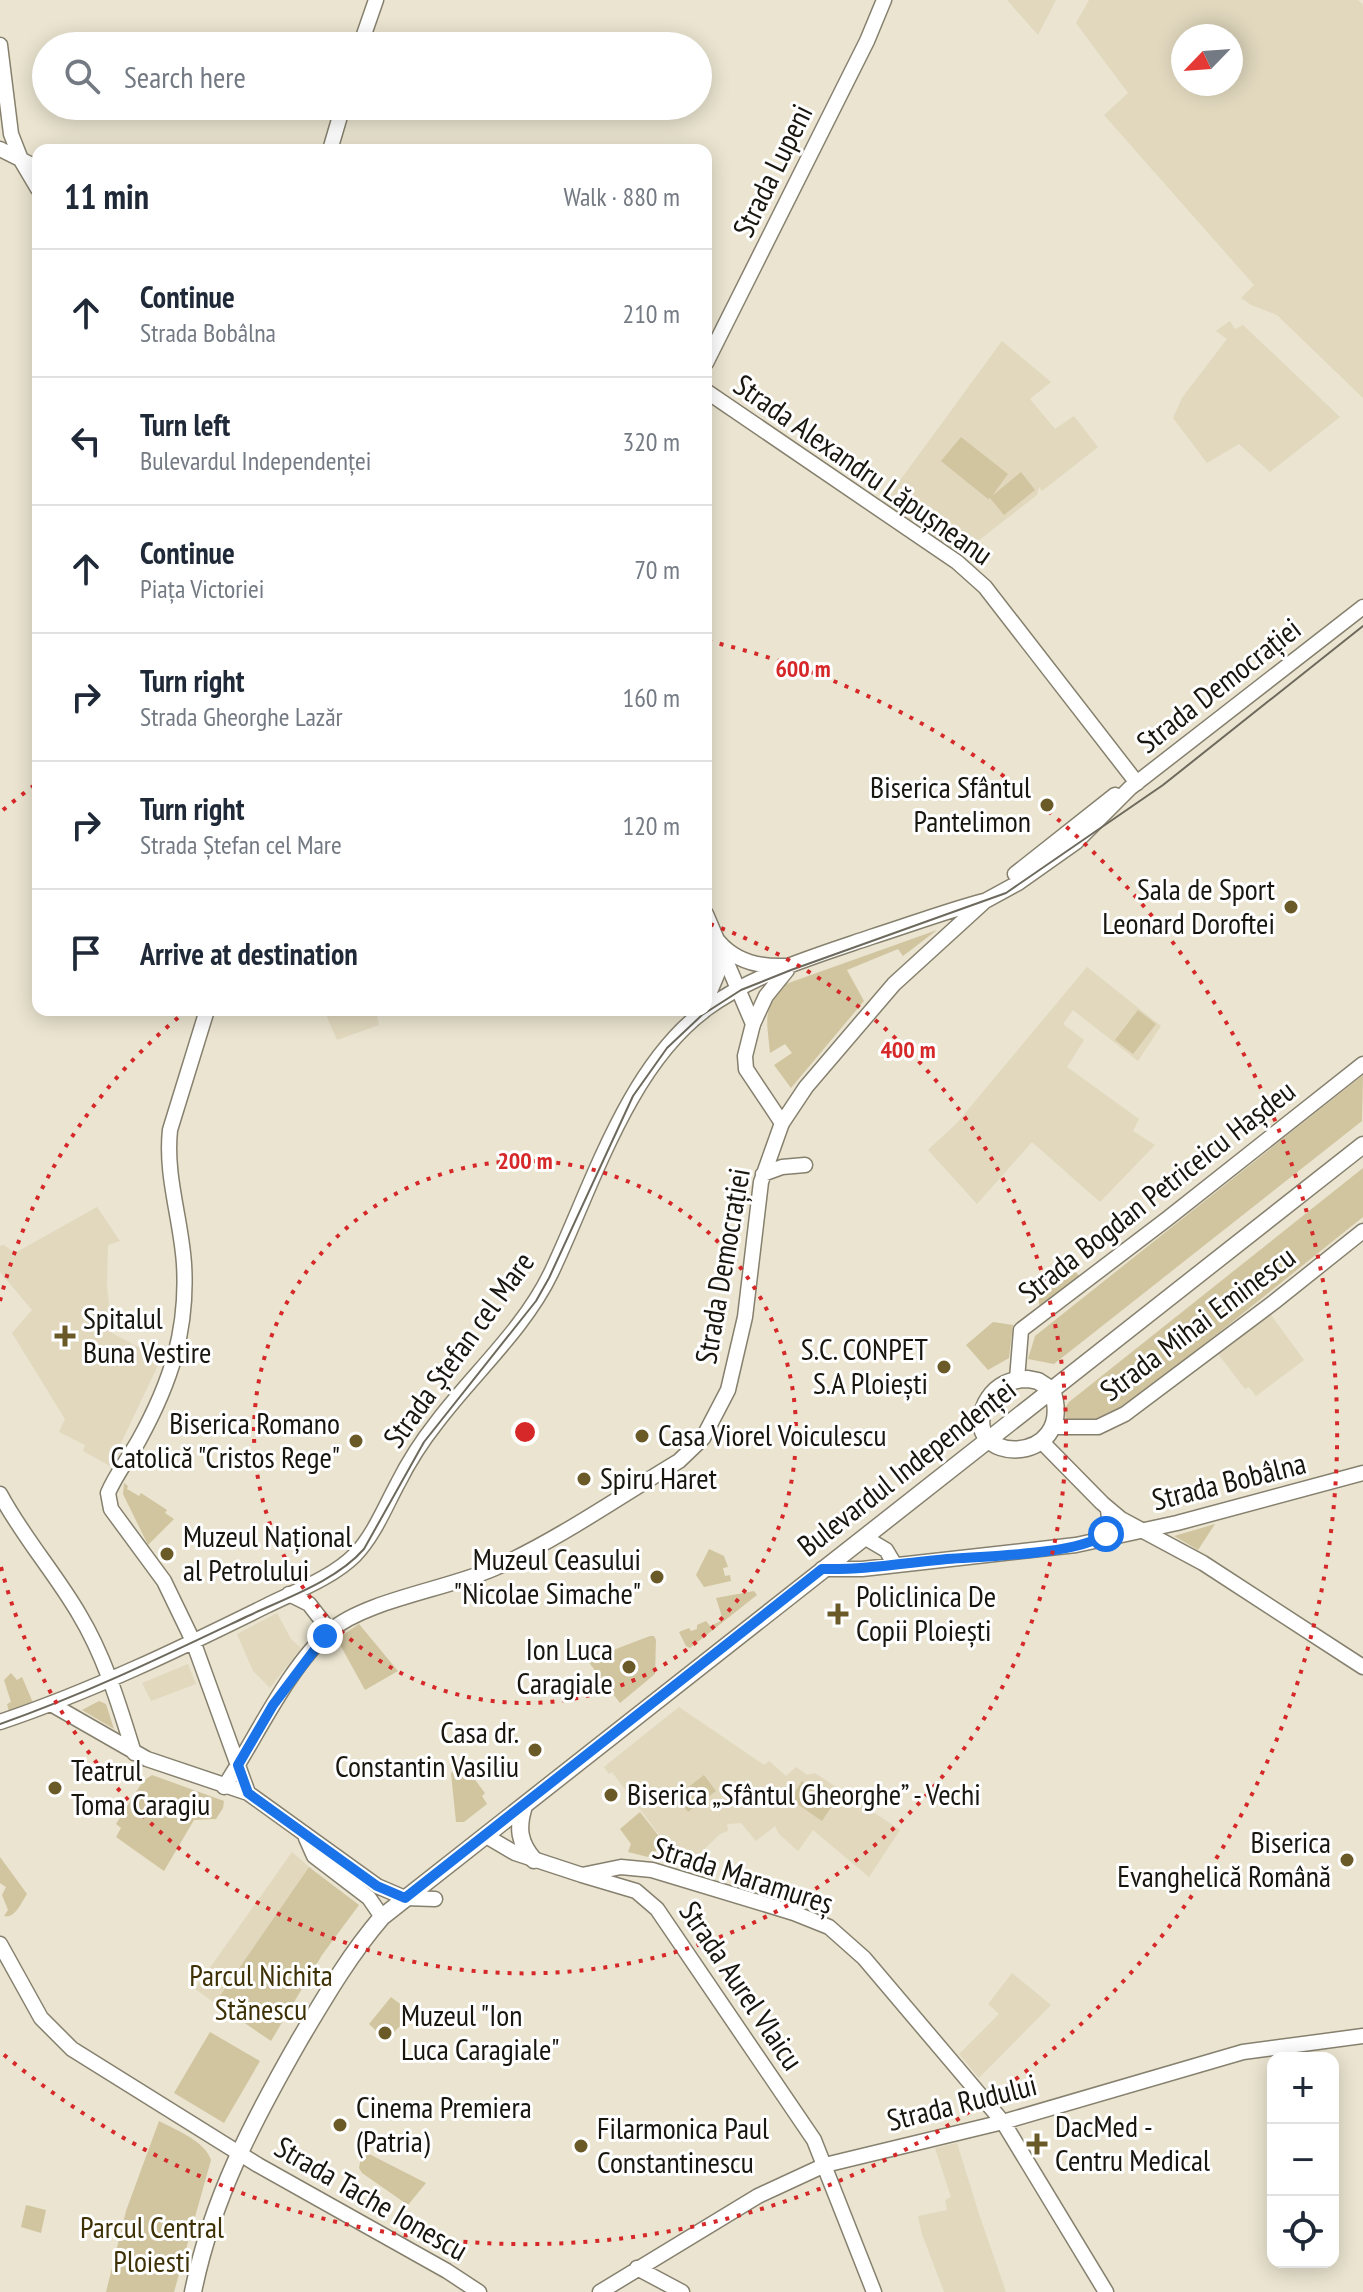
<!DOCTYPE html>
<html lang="en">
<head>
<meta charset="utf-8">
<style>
  body { margin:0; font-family:"PT Sans Narrow",sans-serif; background:#f6f6f7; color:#1f2937 }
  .controls { position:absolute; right:24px; bottom:24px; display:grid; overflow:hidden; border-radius:16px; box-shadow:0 4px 20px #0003 }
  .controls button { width:72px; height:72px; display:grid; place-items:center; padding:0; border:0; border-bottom:2px solid #e0e1e3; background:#fff; color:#1f2937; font:40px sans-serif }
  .compass { position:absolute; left:1171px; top:24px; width:72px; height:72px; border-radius:50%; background:#fff; box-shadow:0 4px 20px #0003; rotate:245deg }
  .stop { position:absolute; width:24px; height:24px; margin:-18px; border:6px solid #1a73e8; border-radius:50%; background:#fff }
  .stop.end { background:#1a73e8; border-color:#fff; box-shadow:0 2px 8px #0008 }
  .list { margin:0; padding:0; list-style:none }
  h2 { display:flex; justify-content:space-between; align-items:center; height:104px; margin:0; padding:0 32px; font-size:34px }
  h2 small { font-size:26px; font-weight:400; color:#747a83 }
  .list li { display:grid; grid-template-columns:52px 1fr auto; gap:24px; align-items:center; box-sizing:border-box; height:128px; padding:0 32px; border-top:2px solid #e0e1e3 }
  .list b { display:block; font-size:30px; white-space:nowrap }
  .list p { margin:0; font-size:26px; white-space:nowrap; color:#747a83 }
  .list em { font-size:26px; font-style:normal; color:#747a83 }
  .icon { flex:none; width:44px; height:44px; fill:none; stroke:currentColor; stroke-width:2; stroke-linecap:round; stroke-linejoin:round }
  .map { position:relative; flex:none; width:1363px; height:2292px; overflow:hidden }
  .search { position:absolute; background:#fff; box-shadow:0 4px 20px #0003; left:32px; top:32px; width:680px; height:88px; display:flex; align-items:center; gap:20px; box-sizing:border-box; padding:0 28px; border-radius:44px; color:#747a83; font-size:30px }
  .panel { position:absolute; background:#fff; box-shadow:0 4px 20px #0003; left:32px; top:144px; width:680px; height:872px; border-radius:16px }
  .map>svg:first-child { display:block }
</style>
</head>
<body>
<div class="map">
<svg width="1363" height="2292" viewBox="0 0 1363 2292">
  <rect width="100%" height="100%" fill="#eae4d0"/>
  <path fill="#e1d8be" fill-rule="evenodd" d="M1007,0h49l-18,35z
    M1089,0h269l5,5v393l-86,-83 -26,-10 -10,-7 13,-13 -150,-170 24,-22 -52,-70zM1183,36h48v48h-48z
    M1230,321l5,8 8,-4 97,92 -70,55 -31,-28 -32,19 -34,-45 9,-20 45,-59 -11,-8z
    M1002,341l49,41 -21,17 25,30 19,-13 24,31 -56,44 -3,-4 -2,8 -81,63 -74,-53z
    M1087,967l74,59 -23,35 -65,-51 -10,14 21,16 -17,27 72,52 -6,12 22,14 -55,57 -68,-60 -55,62 -49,-54 28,-26z
    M324,1010h52l3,15 -42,15z
    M97,1207l23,34 -12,4 -1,41 5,47 49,26 -51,107 -27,-15 2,-6 -26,-13 6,-13 -53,-86 20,-23 -32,-38v-26l4,-1 11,8z
    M1268,1311l36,49 -48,36 -7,-9 -4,2 -30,-39z
    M277,1613l14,26 10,9 -31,40 -17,-17 -16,-37z
    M188,1664l8,20 -45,17 -9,-18z
    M679,1707l85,58 5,-4 17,15 10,-9 11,8 8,-2 85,57 -31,47 -56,-47 -15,21 -19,-17 -4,-8 -19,15 -15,-18 -14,1 1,7 -8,3 -34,33 -8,-7 -66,-88 -3,2 -5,-7z
    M292,1852l17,15 -94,136 -20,-14z
    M1012,1973l39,32 -72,73 -20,-24 40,-40 -11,-10z
    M957,2143l22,71 27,78h-62l-22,-58 -4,-18 29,-6 -2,-10 6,-3 -16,-49z"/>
  <path fill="#d1c5a0" d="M961,437l47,37 -16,22 29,-24 14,18 -31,25 -14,-17 -2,1 -47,-38z
    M937,930l-34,26 -5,-7 -51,21 17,31 -73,87 -17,-23 18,-12 -7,-9 -15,9c-3,-34 -8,-40 13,-68z
    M1138,1010l18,14 -23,30 -18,-14z
    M1363,1075l-1,46 -308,243 -26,-5 7,-23z
    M1363,1168v49l-232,186c-22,14 -39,25 -65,16l-2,-10 5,-7z
    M1066,1261l14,16 -36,28h-5v-6z
    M993,1322l20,3 -4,33 -21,12 -22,-25z
    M124,1483l4,3 -1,3 12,7 2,-3 26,17 -2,3 9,6 -26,26 -25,-51z
    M1215,1524l-17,26 -24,-14z
    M709,1549l15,7 4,11 -5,1 2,8 5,-1 1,6 -27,6 -8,-12z
    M754,1591l3,4 -67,53 -4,-2 -7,-14 10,-4 2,3 6,-2v-4l9,-4 4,5 13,-6 -7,-22z
    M359,1624l39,47 -33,19 -27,-49v-3z
    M650,1636h4l2,4 -1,34 -35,29 -33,-43z
    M11,1673l6,7 5,-3 12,28 -25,7 -2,-8 4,-2 -7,-22z
    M99,1701l7,3 8,25 -32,-19z
    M463,1764l22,29 -3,3 5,8 -23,18h-8l-5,-49z
    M152,1775l72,26 -1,7 -7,11 -22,1 -30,51 -48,-34 5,-9 -5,-4 27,-43z
    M704,1775l12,16 -28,21 -12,-15z
    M802,1781l32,22 -12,18 -32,-22z
    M640,1812l25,32 -17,13 -20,-5 3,-8 -11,-15z
    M0,1857l27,37c-6,9 -12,25 -23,22l4,-6 -6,-15 4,-8 -6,-4z
    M309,1867l50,38 -37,50 -51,86 -56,-38z
    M391,1997l17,13 -3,4 3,4 -22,22 -17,-16z
    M210,2032l50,29 -36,62 -50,-30z
    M159,2121c17,9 46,20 52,39l-37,132h-68l20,-81z
    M369,2154l57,29 -18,22 -46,-32 -3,-5 2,-10z
    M26,2205l20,5 -5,23 -20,-6z"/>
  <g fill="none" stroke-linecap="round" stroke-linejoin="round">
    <defs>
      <path id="tertiary" d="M0,45l11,89 11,28 16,27
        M360,46l16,-46
        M0,149l38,19
        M330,150l13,-44
        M706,363l161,-322 17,-41
        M706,391l251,171 28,25 152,196
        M706,914l47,110 -8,32 1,13 36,54
        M1017,1379l4,-49 146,-111 196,-155
        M1052,1427h46l27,-13 149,-112 89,-71
        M1041,1441l61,62 19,16 82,44 160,104
        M193,1641l-29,-60 -53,-72 -3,-16c8,-19 21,-35 31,-53 32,-58 49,-110 45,-176 -3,-46 -19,-88 -14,-134l37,-120
        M486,1836l29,17 67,22 39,-8 31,3 142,43 35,14 35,31 139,164
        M582,1875l54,16 21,18 157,231 60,152"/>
      <path id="secondary" d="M1015,874l100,-79
        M719,942c17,20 41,25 66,24
        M706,1001l13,-31v-28
        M706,1009c48,-35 109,-53 165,-72 38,-12 75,-26 113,-36
        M753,1024l13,-28 21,-26
        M763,1174l19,-7 23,-2
        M0,1494c23,43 55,79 79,120 26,43 40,91 55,139
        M864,1537l22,13 9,15
        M1099,1539l11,-11 -2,-19
        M822,1569h40l214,-24 101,-22 186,-50
        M289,1594l20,10 21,27
        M193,1641l55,152
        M51,1704l96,55 101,34 129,93 28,12 30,1
        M0,1722c92,-31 179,-73 266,-116 28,-14 66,-28 89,-51 19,-20 30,-48 43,-72 11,-22 24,-42 39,-61 37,-49 87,-93 114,-149 41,-86 76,-205 154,-263
        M224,1787c31,-47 64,-120 106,-156 36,-31 118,-42 165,-63 64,-29 124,-71 184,-107l24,-23 25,-48 17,-73 16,-135 21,-59 24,-36 88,-103 91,-83 33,-18 58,-41 54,-54 233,-181
        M306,1838l8,18 55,42 13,19
        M0,1944l41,74 31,31 186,116 189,106 32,21
        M1003,2122l103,170
        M637,2268l45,24
        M600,2292l158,-96 67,-31 178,-43 240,-70 120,-16"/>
      <path id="primary" d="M1028,1379l10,2 14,9c26,78 -96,76 -66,13 9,-17 24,-24 42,-24z
        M524,1806c-7,22 -5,37 10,54
        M193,2292c19,-94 60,-171 107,-253 25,-42 50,-85 82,-122l981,-772"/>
    </defs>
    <use href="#tertiary" stroke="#86806e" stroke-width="17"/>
    <use href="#secondary" stroke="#86806e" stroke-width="17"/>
    <use href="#primary" stroke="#86806e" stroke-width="19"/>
    <use href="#tertiary" stroke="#fff" stroke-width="14"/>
    <use href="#secondary" stroke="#fff" stroke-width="14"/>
    <use href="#primary" stroke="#fff" stroke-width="16"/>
    <path stroke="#6d6a5d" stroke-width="2" d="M0,1724c86,-30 166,-69 248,-108 38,-18 88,-35 116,-67l60,-107 112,-141 13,-23 84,-182 34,-48 35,-33 39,-25 50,-20 215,-77 157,-108 200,-159"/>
  </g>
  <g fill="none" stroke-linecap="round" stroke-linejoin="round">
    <path stroke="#1a73e8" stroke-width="10" d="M325,1636l-52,69 -35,60 10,28 129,93 28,12 417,-329c42,1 83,-6 125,-10 38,-3 130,-4 159,-25"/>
  </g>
  <g fill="none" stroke="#d62828" stroke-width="4" stroke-dasharray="4 8">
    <circle cx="525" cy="1432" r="271"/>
    <path d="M0 1301A541 541 0 0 1 185 1012M710 924A541 541 0 1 1 0 1563"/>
    <path d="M3 810A812 812 0 0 1 36 784M708 641A812 812 0 1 1 3 2054"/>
  </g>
  <g fill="#6a5a27" stroke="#fff" stroke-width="3">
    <circle cx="1047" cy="805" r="8"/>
    <circle cx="1291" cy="907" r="8"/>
    <path d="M61 1324h8v8h8v8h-8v8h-8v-8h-8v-8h8z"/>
    <circle cx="944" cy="1367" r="8"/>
    <circle cx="642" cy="1436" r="8"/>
    <circle cx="356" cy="1441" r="8"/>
    <circle cx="584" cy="1479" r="8"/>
    <circle cx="167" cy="1554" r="8"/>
    <circle cx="657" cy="1577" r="8"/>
    <path d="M834 1602h8v8h8v8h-8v8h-8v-8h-8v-8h8z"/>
    <circle cx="629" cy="1667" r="8"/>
    <circle cx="535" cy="1750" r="8"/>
    <circle cx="55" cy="1788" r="8"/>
    <circle cx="611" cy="1795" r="8"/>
    <circle cx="1347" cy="1860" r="8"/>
    <circle cx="385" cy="2033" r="8"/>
    <circle cx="340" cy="2125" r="8"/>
    <path d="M1033 2132h8v8h8v8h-8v8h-8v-8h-8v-8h8z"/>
    <circle cx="581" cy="2146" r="8"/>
  </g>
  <g text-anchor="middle" stroke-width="6" stroke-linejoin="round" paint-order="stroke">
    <g font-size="30" fill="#18160f" stroke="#fff">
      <text transform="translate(773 171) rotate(-64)" y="10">Strada Lupeni</text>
      <text transform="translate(863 470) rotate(35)" y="10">Strada Alexandru Lăpușneanu</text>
      <text transform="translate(1219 686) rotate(-38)" y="10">Strada Democrației</text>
      <text transform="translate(1157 1192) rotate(-38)" y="10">Strada Bogdan Petriceicu Hașdeu</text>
      <text transform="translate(723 1266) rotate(-80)" y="10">Strada Democrației</text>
      <text transform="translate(1198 1324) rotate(-37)" y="10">Strada Mihai Eminescu</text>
      <text transform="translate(459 1350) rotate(-54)" y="10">Strada Ștefan cel Mare</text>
      <text transform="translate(907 1468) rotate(-38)" y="10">Bulevardul Independenței</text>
      <text transform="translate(1229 1482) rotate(-14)" y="10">Strada Bobâlna</text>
      <text transform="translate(743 1876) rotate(18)" y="10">Strada Maramureș</text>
      <text transform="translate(741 1986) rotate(56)" y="10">Strada Aurel Vlaicu</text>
      <text transform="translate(962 2103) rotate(-14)" y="10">Strada Rudului</text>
      <text transform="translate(371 2199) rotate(30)" y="10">Strada Tache Ionescu</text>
    </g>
    <g font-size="30" fill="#18160f" stroke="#fff" text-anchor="start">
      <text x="1031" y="798" text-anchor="end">Biserica Sfântul<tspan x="1031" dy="34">Pantelimon</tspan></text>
      <text x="1275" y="900" text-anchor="end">Sala de Sport<tspan x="1275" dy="34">Leonard Doroftei</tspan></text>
      <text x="83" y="1329">Spitalul<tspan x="83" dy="34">Buna Vestire</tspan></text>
      <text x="928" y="1360" text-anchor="end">S.C. CONPET<tspan x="928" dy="34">S.A Ploiești</tspan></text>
      <text x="340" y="1434" text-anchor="end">Biserica Romano<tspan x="340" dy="34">Catolică "Cristos Rege"</tspan></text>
      <text x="658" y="1446">Casa Viorel Voiculescu</text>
      <text x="600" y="1489">Spiru Haret</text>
      <text x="183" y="1547">Muzeul Național<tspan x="183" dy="34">al Petrolului</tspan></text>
      <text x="641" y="1570" text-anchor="end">Muzeul Ceasului<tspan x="641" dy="34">"Nicolae Simache"</tspan></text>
      <text x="856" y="1607">Policlinica De<tspan x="856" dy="34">Copii Ploiești</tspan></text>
      <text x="613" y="1660" text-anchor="end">Ion Luca<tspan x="613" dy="34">Caragiale</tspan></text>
      <text x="519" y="1743" text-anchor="end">Casa dr.<tspan x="519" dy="34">Constantin Vasiliu</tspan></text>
      <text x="71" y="1781">Teatrul<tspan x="71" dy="34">Toma Caragiu</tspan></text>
      <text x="627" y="1805">Biserica „Sfântul Gheorghe” - Vechi</text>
      <text x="1331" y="1853" text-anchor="end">Biserica<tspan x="1331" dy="34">Evanghelică Română</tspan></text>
      <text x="401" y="2026">Muzeul "Ion<tspan x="401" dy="34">Luca Caragiale"</tspan></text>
      <text x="356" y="2118">Cinema Premiera<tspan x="356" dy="34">(Patria)</tspan></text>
      <text x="1055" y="2137">DacMed -<tspan x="1055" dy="34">Centru Medical</tspan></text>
      <text x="597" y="2139">Filarmonica Paul<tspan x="597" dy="34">Constantinescu</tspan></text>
    </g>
    <g font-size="30" fill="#3e3106" stroke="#fff">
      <text x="261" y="1986">Parcul Nichita<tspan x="261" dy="34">Stănescu</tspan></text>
      <text x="152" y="2238">Parcul Central<tspan x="152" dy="34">Ploiesti</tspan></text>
    </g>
  </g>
  <circle cx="525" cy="1432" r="12" fill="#d62828" stroke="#fff" stroke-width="4"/>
  <g font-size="24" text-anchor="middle" font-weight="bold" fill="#d62828" stroke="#fff" stroke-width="6" stroke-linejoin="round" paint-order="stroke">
    <text x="803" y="677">600 m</text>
    <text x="908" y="1058">400 m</text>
    <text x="525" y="1169">200 m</text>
  </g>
</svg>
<div class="controls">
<button>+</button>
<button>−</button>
<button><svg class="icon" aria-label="locate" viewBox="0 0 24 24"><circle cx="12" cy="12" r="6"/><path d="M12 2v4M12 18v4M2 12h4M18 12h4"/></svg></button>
</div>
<svg class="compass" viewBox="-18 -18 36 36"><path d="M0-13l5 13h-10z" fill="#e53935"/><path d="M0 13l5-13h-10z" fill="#747a83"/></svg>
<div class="stop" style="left:1106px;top:1534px"></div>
<div class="stop end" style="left:325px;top:1636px"></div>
<div class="search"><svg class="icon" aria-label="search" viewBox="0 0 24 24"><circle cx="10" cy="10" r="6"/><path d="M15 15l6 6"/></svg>Search here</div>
<section class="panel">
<h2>11 min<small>Walk · 880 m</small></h2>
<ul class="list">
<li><svg class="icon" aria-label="ahead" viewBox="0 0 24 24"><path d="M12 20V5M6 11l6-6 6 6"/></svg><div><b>Continue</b><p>Strada Bobâlna</p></div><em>210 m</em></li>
<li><svg class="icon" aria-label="left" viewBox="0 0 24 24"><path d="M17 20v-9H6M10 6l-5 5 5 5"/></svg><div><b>Turn left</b><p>Bulevardul Independenței</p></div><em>320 m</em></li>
<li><svg class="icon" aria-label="ahead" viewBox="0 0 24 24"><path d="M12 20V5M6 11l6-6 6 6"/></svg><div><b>Continue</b><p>Piața Victoriei</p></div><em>70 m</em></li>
<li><svg class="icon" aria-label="right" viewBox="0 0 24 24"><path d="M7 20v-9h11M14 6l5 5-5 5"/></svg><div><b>Turn right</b><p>Strada Gheorghe Lazăr</p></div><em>160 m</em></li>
<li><svg class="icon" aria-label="right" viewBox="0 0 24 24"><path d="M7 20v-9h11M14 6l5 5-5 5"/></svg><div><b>Turn right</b><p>Strada Ștefan cel Mare</p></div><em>120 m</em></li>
<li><svg class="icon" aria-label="arrive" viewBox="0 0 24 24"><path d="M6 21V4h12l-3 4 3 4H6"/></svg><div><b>Arrive at destination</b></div></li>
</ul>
</section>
</div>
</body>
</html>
